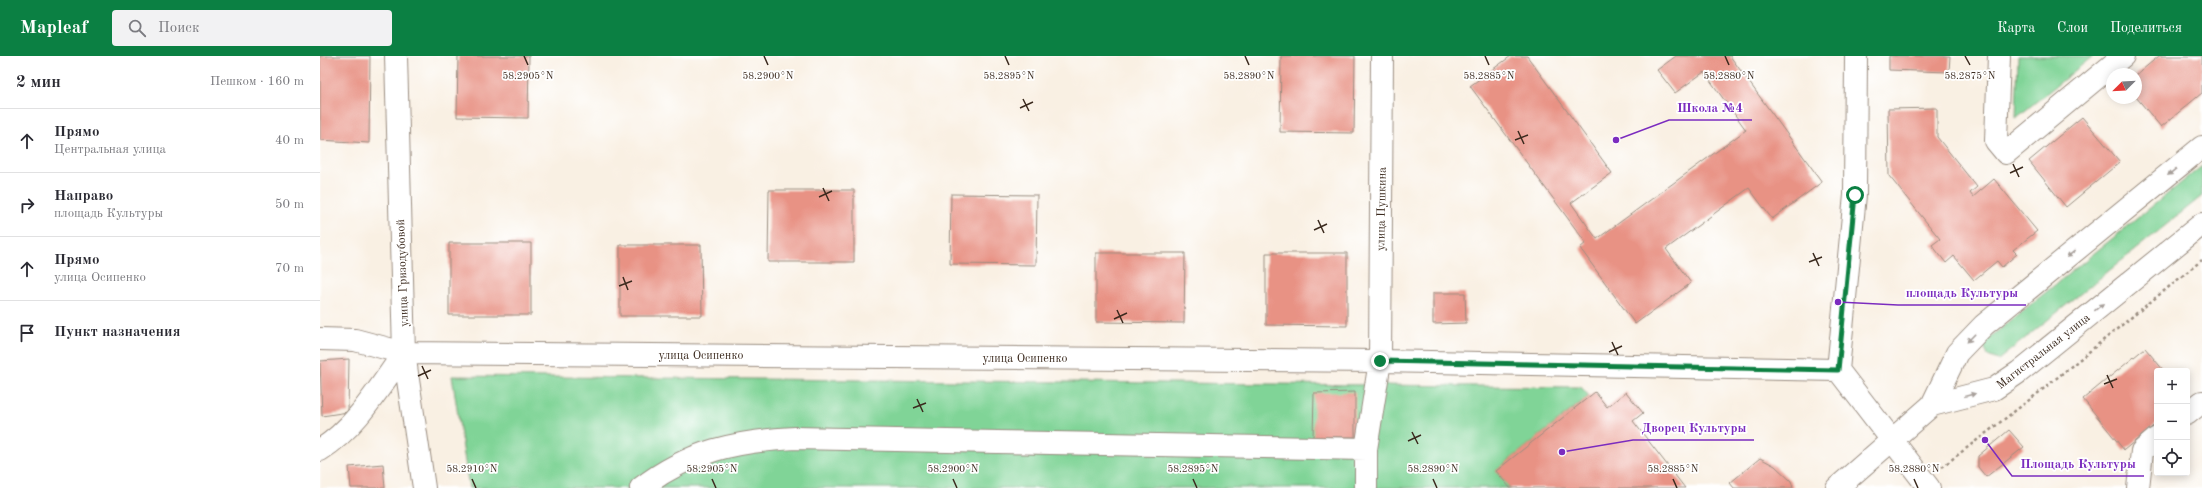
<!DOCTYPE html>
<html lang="ru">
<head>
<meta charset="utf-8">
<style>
  body { margin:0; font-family:"Old Standard TT",serif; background:#f2f2f3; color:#2b2b33 }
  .controls { position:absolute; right:12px; bottom:12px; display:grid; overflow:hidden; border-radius:4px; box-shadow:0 2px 10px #0003 }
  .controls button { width:36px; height:36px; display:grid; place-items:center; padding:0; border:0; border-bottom:1px solid #e1e1e2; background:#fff; color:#2b2b33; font:20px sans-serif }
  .compass { position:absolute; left:1786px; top:12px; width:36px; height:36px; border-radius:50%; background:#fff; box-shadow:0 2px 10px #0003; rotate:246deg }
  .stop { position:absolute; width:12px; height:12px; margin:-9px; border:3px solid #0b8043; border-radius:50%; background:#fff }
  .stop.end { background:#0b8043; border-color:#fff; box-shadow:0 1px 4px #0008 }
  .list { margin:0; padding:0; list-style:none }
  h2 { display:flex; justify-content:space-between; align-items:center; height:52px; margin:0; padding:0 16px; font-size:17px }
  h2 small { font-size:13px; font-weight:400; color:#7c7c81 }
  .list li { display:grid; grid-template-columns:26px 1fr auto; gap:12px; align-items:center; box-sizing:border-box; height:64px; padding:0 16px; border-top:1px solid #e1e1e2 }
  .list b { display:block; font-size:15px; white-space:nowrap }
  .list p { margin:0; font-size:13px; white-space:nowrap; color:#7c7c81 }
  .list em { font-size:13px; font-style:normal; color:#7c7c81 }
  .icon { flex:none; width:22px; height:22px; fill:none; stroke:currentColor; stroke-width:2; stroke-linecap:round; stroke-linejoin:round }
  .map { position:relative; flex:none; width:1882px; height:432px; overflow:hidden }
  header { display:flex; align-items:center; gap:24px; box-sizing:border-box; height:56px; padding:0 20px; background:#0b8043; color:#fff }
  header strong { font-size:19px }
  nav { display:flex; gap:22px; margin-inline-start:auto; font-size:14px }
  .search { width:280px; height:36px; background:#f2f2f3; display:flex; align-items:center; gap:10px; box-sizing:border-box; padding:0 14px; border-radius:4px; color:#7c7c81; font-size:15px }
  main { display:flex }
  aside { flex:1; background:#fff }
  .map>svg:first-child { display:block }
</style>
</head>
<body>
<header>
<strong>Mapleaf</strong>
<div class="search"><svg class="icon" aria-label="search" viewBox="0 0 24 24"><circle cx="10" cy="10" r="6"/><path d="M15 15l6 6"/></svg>Поиск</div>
<nav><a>Карта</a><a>Слои</a><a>Поделиться</a></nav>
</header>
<main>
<aside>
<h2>2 мин<small>Пешком · 160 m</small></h2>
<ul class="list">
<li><svg class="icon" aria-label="ahead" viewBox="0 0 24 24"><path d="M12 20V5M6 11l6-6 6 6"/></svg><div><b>Прямо</b><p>Центральная улица</p></div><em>40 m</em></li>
<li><svg class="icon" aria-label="right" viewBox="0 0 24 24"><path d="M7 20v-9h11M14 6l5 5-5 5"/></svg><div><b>Направо</b><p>площадь Культуры</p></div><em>50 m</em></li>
<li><svg class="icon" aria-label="ahead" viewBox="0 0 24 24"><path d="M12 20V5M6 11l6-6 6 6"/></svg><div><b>Прямо</b><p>улица Осипенко</p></div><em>70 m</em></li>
<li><svg class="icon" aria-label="arrive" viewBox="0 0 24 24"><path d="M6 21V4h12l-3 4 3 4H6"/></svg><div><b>Пункт назначения</b></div></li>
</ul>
</aside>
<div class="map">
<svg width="1882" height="432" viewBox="0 0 1882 432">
  <rect width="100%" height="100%" fill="#fff"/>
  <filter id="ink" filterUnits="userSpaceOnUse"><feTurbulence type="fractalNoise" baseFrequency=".025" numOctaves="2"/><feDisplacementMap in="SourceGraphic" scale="8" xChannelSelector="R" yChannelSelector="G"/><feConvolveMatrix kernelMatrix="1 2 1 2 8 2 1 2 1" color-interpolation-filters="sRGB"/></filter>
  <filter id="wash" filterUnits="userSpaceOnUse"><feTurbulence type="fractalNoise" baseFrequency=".012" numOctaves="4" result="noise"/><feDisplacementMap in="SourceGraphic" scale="16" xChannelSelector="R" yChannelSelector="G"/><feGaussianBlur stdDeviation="0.9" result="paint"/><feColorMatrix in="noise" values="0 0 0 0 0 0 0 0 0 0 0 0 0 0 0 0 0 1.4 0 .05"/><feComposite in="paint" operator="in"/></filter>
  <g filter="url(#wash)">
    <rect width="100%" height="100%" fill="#f9f0e3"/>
    <path fill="#80d497" stroke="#5e7f5a" d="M1698,0h75l-77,62z
      M1882,110v30l-204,164 -10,-4 -5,-13z
      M132,320l1129,11 8,9 -93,75 14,17h-1041z"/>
    <g id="blocks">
      <path fill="#e89284" d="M0,0h50l-1,87 -49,-3z
        M138,0h71l-1,62 -71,-1z
        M961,0h74l-1,77 -74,-1z
        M1191,0h16l85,117 -41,30 26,36 149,-109 -42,-58 -29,21 -18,-23 19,-14h54l92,126 -50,37 -23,-31 -83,61 25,34 -56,41 -55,-76 6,-5 -116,-157z
        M1569,0h61l-1,16 -60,-2z
        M1839,0h43v37l-41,34 -25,-30v-22z
        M1617,52v29l40,50 -7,6 3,4 21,-18 43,52 -24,19 4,4 -15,13 -5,-6 -23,19 -20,-24 -8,7 -14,-18 8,-6 -51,-63 -1,-67z
        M1762,61l38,45 -54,45 -37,-46z
        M449,134h85v72h-86z
        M631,138l86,1 -1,70 -86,-1z
        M129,187h82v72h-82z
        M300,189h81l1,71h-82z
        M776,197h89l-1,70 -88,-1z
        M946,197h81v73l-81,-1z
        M1113,237h32l1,30 -33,1z
        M1825,292l19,23h-7v52l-33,27 -41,-51z
        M29,303l-1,53 -26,4 -2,-55z
        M1035,336v45h-42l1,-44z
        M1275,336l12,15 19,-15 17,21 -10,8 52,67h-175l-14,-17z
        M1689,374l15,17 -38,30 -8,-10v-11z
        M1440,402l15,8 16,15 2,7h-59l-4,-5z
        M63,408l2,24h-34l-2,-21z"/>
    </g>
  </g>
  <g filter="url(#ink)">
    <use href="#blocks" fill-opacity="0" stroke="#9a8d80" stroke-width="1"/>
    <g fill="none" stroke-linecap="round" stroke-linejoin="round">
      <defs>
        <path id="minor" d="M76,0l8,297 20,135
          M1679,0l-3,85 10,12 117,-97
          M0,283l35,1 49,13 976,8 458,9 91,118
          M1518,314l17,-175 1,-139
          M1867,358l15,-12
          M0,394c36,-22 60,-64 84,-97
          M321,432c48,-37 95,-47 154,-50l571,11
          M1046,432v-39l14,-88 2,-305
          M1818,432l4,-37 15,-13"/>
        <path id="major" d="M1612,349l25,-52 27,-28 218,-178
          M1517,432l95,-83 62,-16 25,-17 183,-148"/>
      </defs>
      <use href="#minor" stroke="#9a8d80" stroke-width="24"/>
      <use href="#major" stroke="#9a8d80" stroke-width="24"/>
      <path stroke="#9a8d80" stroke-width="2.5" stroke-dasharray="3 3" stroke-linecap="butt" d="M1622,411l95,-73 165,-134"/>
      <use href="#minor" stroke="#fff" stroke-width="22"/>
      <use href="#major" stroke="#fff" stroke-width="22"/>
    </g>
    <defs><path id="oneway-solid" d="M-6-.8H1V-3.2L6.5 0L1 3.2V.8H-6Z"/></defs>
    <g fill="#a79f9a">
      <use href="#oneway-solid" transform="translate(1852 116) rotate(141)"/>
      <use href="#oneway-solid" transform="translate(1751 198) rotate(141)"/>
      <use href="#oneway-solid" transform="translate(1779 251) rotate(-39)"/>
      <use href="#oneway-solid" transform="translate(1651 282) rotate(134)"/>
      <use href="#oneway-solid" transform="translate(1650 339) rotate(-15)"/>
    </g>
  </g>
  <g fill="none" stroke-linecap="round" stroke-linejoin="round" filter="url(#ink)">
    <path stroke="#0b8043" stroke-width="5" d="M1060,305l458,9 17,-175"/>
  </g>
  <path fill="none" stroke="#3b2a1e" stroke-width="1.5" d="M204,0l4,9M444,0l4,9M685,0l4,9M925,0l4,9M1165,0l4,9M1405,0l4,9M1645,0l5,9M703,43l6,12M700,52l13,-6M1198,75l6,13M1195,84l13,-5M1693,108l6,13M1690,117l13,-6M503,132l6,13M499,141l13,-6M998,164l6,13M994,174l13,-6M1493,197l6,13M1489,206l13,-5M303,221l5,13M299,230l13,-5M797,254l6,13M794,263l13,-6M1292,286l6,13M1289,296l13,-6M102,310l6,13M1787,319l6,13M98,320l13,-6M1784,328l13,-5M597,343l6,13M593,352l13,-5M1092,376l6,12M1088,385l13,-6M152,423l4,9M392,423l4,9M633,423l4,9M873,423l4,9M1113,423l4,9M1353,423l4,9M1594,423l4,9"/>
  <g text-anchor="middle" stroke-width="3.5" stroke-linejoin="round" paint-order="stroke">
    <g font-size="12" fill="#3b2a1e" stroke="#fff">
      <text transform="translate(1061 153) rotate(-89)" y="4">улица Пушкина</text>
      <text transform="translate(82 217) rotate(-92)" y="4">улица Гризодубовой</text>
      <text transform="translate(1723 295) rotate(-38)" y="4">Магистральная улица</text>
      <text x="381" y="303">улица Осипенко</text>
      <text x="705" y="306">улица Осипенко</text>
    </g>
  </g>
  <g font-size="10" text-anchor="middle" fill="#3b2a1e" stroke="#fff" stroke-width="3.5" stroke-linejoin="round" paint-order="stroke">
    <text x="208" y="23">58.2905°N</text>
    <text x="448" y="23">58.2900°N</text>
    <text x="689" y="23">58.2895°N</text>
    <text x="929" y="23">58.2890°N</text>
    <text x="1169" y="23">58.2885°N</text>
    <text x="1409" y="23">58.2880°N</text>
    <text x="1650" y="23">58.2875°N</text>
    <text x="152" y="416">58.2910°N</text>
    <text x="392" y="416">58.2905°N</text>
    <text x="633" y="416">58.2900°N</text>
    <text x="873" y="416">58.2895°N</text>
    <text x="1113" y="416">58.2890°N</text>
    <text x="1353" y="416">58.2885°N</text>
    <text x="1594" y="416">58.2880°N</text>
  </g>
  <path fill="none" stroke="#7b2cbf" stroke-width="1.5" d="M1296 84L1349 64H1432M1518 246L1578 249H1706M1242 396L1313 384H1434M1665 384L1692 420H1824"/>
  <g fill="#7b2cbf" stroke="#fff" stroke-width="1.5">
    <circle cx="1296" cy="84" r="4"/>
    <circle cx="1518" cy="246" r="4"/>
    <circle cx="1242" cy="396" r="4"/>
    <circle cx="1665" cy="384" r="4"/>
  </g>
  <g font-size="13" text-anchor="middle" font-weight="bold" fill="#7b2cbf" stroke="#fff" stroke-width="3.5" stroke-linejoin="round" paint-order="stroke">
    <text x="1390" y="56">Школа №4</text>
    <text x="1642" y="241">площадь Культуры</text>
    <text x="1374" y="376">Дворец Культуры</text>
    <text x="1758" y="412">Площадь Культуры</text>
  </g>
</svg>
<div class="controls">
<button>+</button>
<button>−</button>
<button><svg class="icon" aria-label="locate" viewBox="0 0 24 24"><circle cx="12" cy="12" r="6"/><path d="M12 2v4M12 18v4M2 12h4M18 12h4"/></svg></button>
</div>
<svg class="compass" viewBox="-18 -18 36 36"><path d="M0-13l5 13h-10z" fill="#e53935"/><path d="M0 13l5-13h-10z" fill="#7c7c81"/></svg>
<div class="stop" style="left:1535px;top:139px"></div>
<div class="stop end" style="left:1060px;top:305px"></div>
</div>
</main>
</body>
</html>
